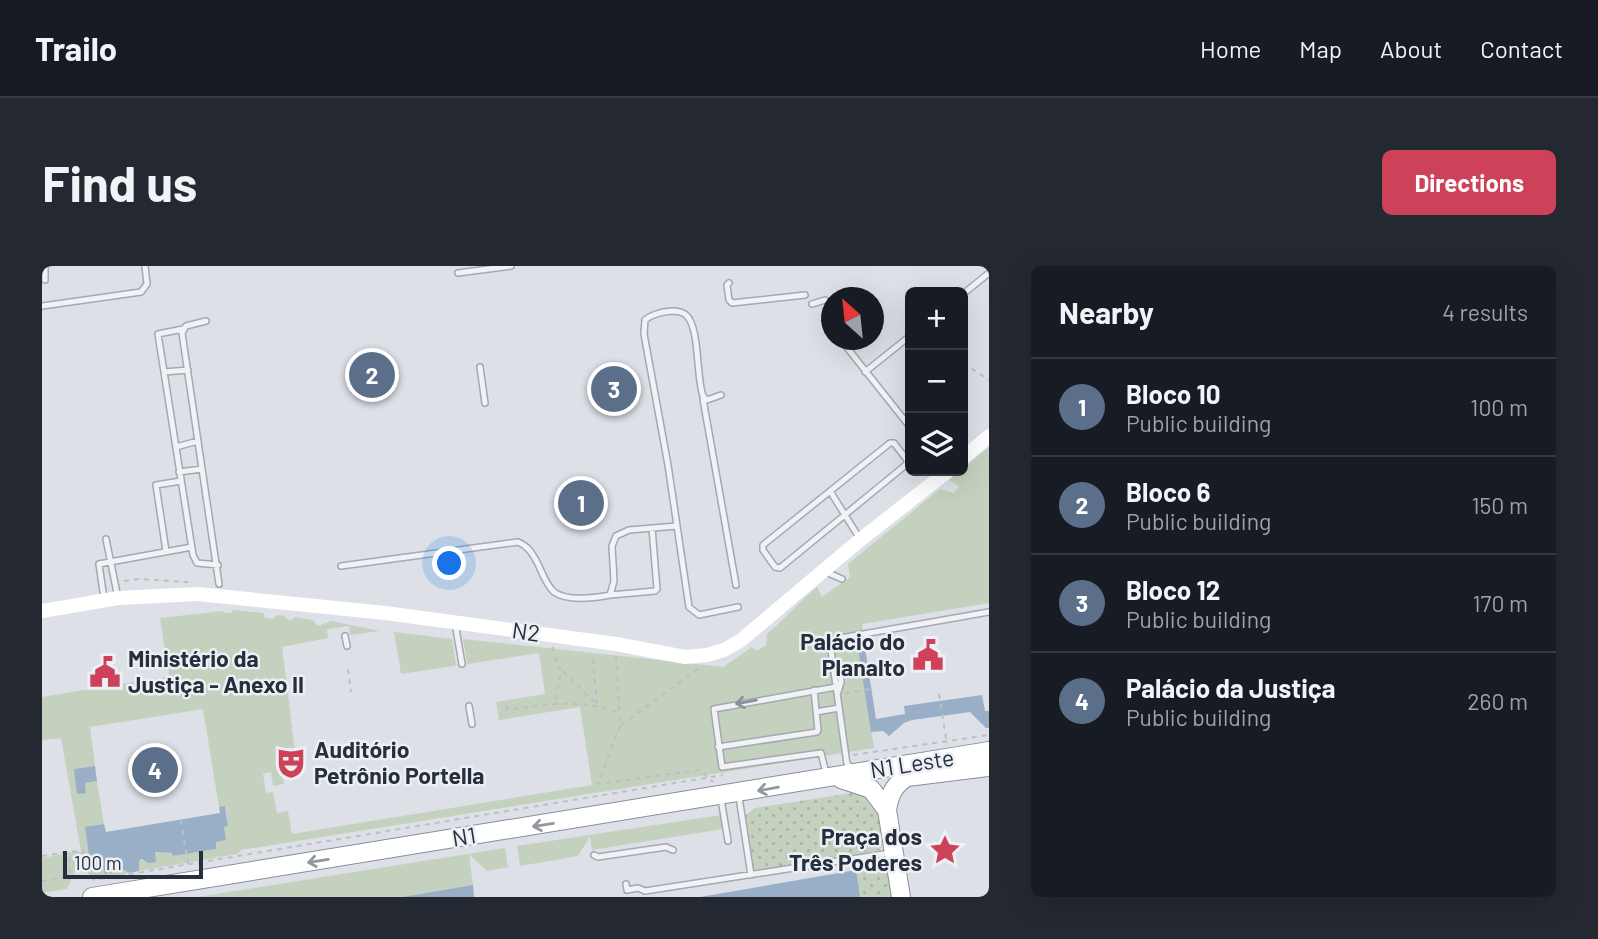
<!DOCTYPE html>
<html lang="en">
<head>
<meta charset="utf-8">
<style>
  body { margin:0; font-family:Barlow,sans-serif; background:#242831; color:#f1f3f6 }
  .controls { position:absolute; right:21px; top:21px; display:grid; overflow:hidden; border-radius:10px; box-shadow:0 7px 28px #0002 }
  .controls button { width:63px; height:63px; display:grid; place-items:center; padding:0; border:0; border-bottom:2px solid #363941; background:#171b24; color:#f1f3f6; font:35px sans-serif }
  .compass { position:absolute; left:779px; top:21px; width:63px; height:63px; border-radius:50%; background:#171b24; box-shadow:0 7px 28px #0002; rotate:333deg }
  .scale { position:absolute; left:21px; bottom:18px; width:140px; box-sizing:border-box; padding-left:7px; border:4px solid #272f3d; border-top:0; font-size:19px; line-height:24px; white-space:nowrap; color:#272f3d; -webkit-text-stroke:5px #ecf0f5; paint-order:stroke }
  .you { position:absolute; left:408px; top:298px; width:24px; height:24px; margin:-18px; border:5px solid #fff; border-radius:50%; background:#1a73e8; box-shadow:0 0 0 10px #1a73e833 }
  .badge { display:grid; place-items:center; width:46px; height:46px; border-radius:50%; background:#cd4159; color:#fff; font-size:23px; font-weight:700 }
  .pin { position:absolute; translate:-50% -50%; border:4px solid #fff; box-shadow:0 2px 7px #0006 }
  .list { margin:0; padding:0; list-style:none }
  h2 { display:flex; justify-content:space-between; align-items:center; height:91px; margin:0; padding:0 28px; font-size:30px }
  h2 small { font-size:23px; font-weight:400; color:#9ea1a6 }
  .list li { display:grid; grid-template-columns:46px 1fr auto; gap:21px; align-items:center; box-sizing:border-box; height:98px; padding:0 28px; border-top:2px solid #363941 }
  .list b { display:block; font-size:26px; white-space:nowrap }
  .list p { margin:0; font-size:23px; white-space:nowrap; color:#9ea1a6 }
  .list em { font-size:23px; font-style:normal; color:#9ea1a6 }
  .icon { flex:none; width:38px; height:38px; fill:none; stroke:currentColor; stroke-width:2; stroke-linecap:round; stroke-linejoin:round }
  .map { position:relative; flex:none; width:947px; height:631px; overflow:hidden; border-radius:10px }
  header { display:flex; align-items:center; gap:42px; box-sizing:border-box; height:98px; padding:0 35px; background:#171b24; border-bottom:2px solid #363941 }
  header strong { font-size:33px }
  nav { display:flex; gap:38px; margin-inline-start:auto; font-size:24px }
  .intro { display:flex; align-items:center; justify-content:space-between; box-sizing:border-box; height:168px; padding:0 42px }
  h1 { margin:0; font-size:49px }
  .button { padding:18px 32px; border-radius:10px; background:#cd4159; color:#fff; font-size:24px; font-weight:700 }
  main { display:flex; gap:42px; padding:0 42px }
  aside { flex:1; background:#171b24; border-radius:10px; box-shadow:0 7px 28px #0002 }
  .map>svg:first-child { display:block }
</style>
</head>
<body>
<header>
<strong>Trailo</strong>
<nav><a>Home</a><a>Map</a><a>About</a><a>Contact</a></nav>
</header>
<div class="intro"><h1>Find us</h1><a class="button">Directions</a></div>
<main>
<div class="map">
<svg width="947" height="631" viewBox="0 0 947 631">
  <defs>
    <pattern id="park-dots" width="8" height="8" patternUnits="userSpaceOnUse" patternTransform="scale(1.75)"><rect width="8" height="8" fill="#c3d1be"/><path d="M2 2h.1M6 6h.1" fill="none" stroke="#a8b4a4" stroke-width="1.8" stroke-linecap="round"/></pattern>
  </defs>
  <rect width="100%" height="100%" fill="#dde1e7"/>
  <path fill="#c3d1be" d="M947,181v156l-127,21 1,11 -7,1 18,112 -633,102 -4,4 -98,17v-10l7,-1 8,-8 18,1 1,3 43,-7 -1,-7 9,-16 4,-1 -2,-18h-7l-16,-98 -113,18 5,39 -21,3 11,14 12,-2 7,43 -19,4 7,41 11,-2 2,7 21,-4 3,3 -35,6 -10,-9 -9,2 -8,17 -25,4v-35l39,-7 -20,-113 -19,2v-43l115,-19 1,7 9,-2 -1,-4h-5l8,-4 -9,-57 63,-7 1,2h7l2,-3 30,3 2,5 8,1 4,-4 8,1 2,3 5,1 2,-3 19,3 5,6 13,-5 49,10 -30,4 -1,-9 -22,3 1,9 -46,9 13,105 -16,4 5,28 -11,2 -2,-14 -8,2 3,19 7,-1 4,21 11,-2 4,23 300,-49 -12,-78 -81,13 -3,-18 49,-8 -6,-41 -138,21 -7,-42 58,7 4,26 11,-2 -4,-24 260,28 29,-20 5,4 9,-6 1,-11c18,-15 32,-32 50,-47l5,10 28,-20 -2,-13 92,-75 14,4 5,-7 -10,-6z
    M679,549l2,14 -131,21 -2,-14 -12,20 -58,10 -3,-20z
    M463,582l3,19 -21,4 -18,-17 4,31 -71,12h-204z"/>
  <path fill="url(#park-dots)" d="M822,525l12,13 7,40 -3,6 -127,21 -10,-54 12,-9z
    M840,591l5,5 5,35h-32l-6,-35z"/>
  <path fill="#98afc7" d="M821,369l13,84 29,-5 -1,-8 78,-11 3,16h4v17h-3l-16,-16 -58,8 -8,3 -15,13 -6,-5 -12,1 -15,-96z
    M53,500l2,15 -12,2 1,10 -9,1 -3,-25z
    M183,540l3,20 -4,1 2,13 -10,2v7l-43,7 -1,-3 -17,-1 1,10 -8,1 -6,-4 -3,2v10l-10,2 -4,-3 -20,4 -2,-7 -12,2 -6,-42 19,-3 2,8 114,-19 -1,-6z
    M814,604l4,27h-160z
    M431,619l1,12h-72z"/>
  <g fill="none" stroke-linecap="round" stroke-linejoin="round">
    <defs>
      <path id="lane" d="M3,0v14
        M416,7l53,-7
        M687,17l-2,2 2,15 3,3 73,-8
        M921,28l26,-21
        M770,38l13,-4
        M0,40l99,-14 6,-8 -2,-18
        M785,54l5,6
        M164,55l-20,5 -4,7 37,251
        M141,63l-25,5 35,221 4,8 21,2
        M799,74l69,87
        M438,101l5,36
        M122,106l24,-2
        M823,106l45,-36
        M679,129l-14,5 -4,-4c-7,-19 -3,-69 -17,-81 -4,-4 -10,-4 -15,-4 -10,1 -19,3 -26,9l-1,14 24,131 21,142 10,8 39,-8
        M661,133l33,186
        M848,177h4l13,17v4l-127,104 -5,-1 -12,-17v-5z
        M134,181l22,-6
        M137,206l23,-3
        M788,225l30,48
        M64,273l12,59
        M124,285l-10,-66 25,-4
        M299,300l177,-24c10,4 14,11 19,20 5,10 9,23 17,30 14,10 40,6 56,3l4,-14 -2,-35 4,-10 13,-6 48,-4
        M784,306l16,7
        M568,329l45,-4 2,-2 -5,-61
        M62,333l-5,-35 93,-17
        M413,357l7,41
        M303,370l2,10
        M796,426l3,-10 -2,-18
        M427,440l3,18
        M774,446l23,-4
        M676,481l99,-15 1,-2 -4,-40
        M811,502l-6,-4 -16,-114 4,-11 154,-27
        M784,507l-5,-20 -99,14 -8,-58 122,-22
        M697,531l12,78
        M679,533l7,42
        M552,589l4,2 68,-10 7,3
        M584,618l1,6 11,-2 7,3 245,-38"/>
      <path id="highway" d="M799,513l30,10 16,21 14,87
        M845,544c3,-16 6,-24 20,-33l82,-10
        M50,631l897,-146"/>
    </defs>
    <use href="#lane" stroke="#a3a8b1" stroke-width="8"/>
    <use href="#highway" stroke="#848f9d" stroke-width="20"/>
    <path stroke="#bcbfc5" stroke-width="2" stroke-dasharray="5 5" stroke-linecap="butt" d="M921,97l26,17
      M82,315l14,-2 50,3
      M511,381l4,18 4,5 -6,32
      M574,390l4,70 -22,58 102,-14 13,12
      M551,393l4,45
      M521,405l33,33
      M803,428l29,-6
      M465,440v4c41,-6 72,-12 112,3
      M579,459l77,-56
      M811,489l136,-20
      M139,554l7,44
      M0,590l41,-6 2,18 9,12 629,-105
      M0,615l26,-5 2,-5 -1,-19"/>
    <use href="#lane" stroke="#f0f2f5" stroke-width="5"/>
    <path stroke="#fff" stroke-width="14" d="M921,192l26,-22
      M0,345l76,-13 80,-4 187,19 231,31 69,13 22,-2 17,-5 16,-9 120,-101 88,-69"/>
    <use href="#highway" stroke="#fff" stroke-width="18"/>
    <path stroke="#bcbfc5" stroke-width="2" stroke-dasharray="5 5" stroke-linecap="butt" d="M306,403l3,23
      M897,428l8,50"/>
  </g>
  <defs><path id="oneway-shaft" d="M-6 0H5M1.5-3L5.5 0L1.5 3" fill="none" stroke-width="1.6" stroke-linecap="round" stroke-linejoin="round" transform="scale(1.75)"/></defs>
  <use stroke="#8c9099" href="#oneway-shaft" transform="translate(704 436) rotate(170)"/>
  <g stroke="#93979e">
    <use href="#oneway-shaft" transform="translate(726 523) rotate(170)"/>
    <use href="#oneway-shaft" transform="translate(501 559) rotate(171)"/>
    <use href="#oneway-shaft" transform="translate(276 595) rotate(171)"/>
  </g>
  <defs>
    <symbol id="civic-bare" viewBox="-9 -9 18 18"><path d="M-.6-6.5H3V-4.5H.6V-3L4-1V1h2V6H-6V1h2V-1L-.6-3ZM-1.2 2.5V6h2.4V2.5Z" fill="#cd4159" stroke="#ecf0f5" stroke-width="2.5" paint-order="stroke"/></symbol>
    <symbol id="theatre-bare" viewBox="-9 -9 18 18"><path d="M-5-5.5Q0-4 5-5.5V0Q5 5 0 6Q-5 5-5 0ZM-3.3-2.5H-1v1.5H-3.3ZM1-2.5H3.3v1.5H1ZM-2.8 1Q0 5.5 2.8 1Z" fill="#cd4159" stroke="#ecf0f5" stroke-width="2.5" paint-order="stroke"/></symbol>
    <symbol id="sight-bare" viewBox="-9 -9 18 18"><path d="M0-6L1.8-2.2L6-1.7L2.9 1.2L3.7 5.4L0 3.3L-3.7 5.4L-2.9 1.2L-6-1.7L-1.8-2.2Z" fill="#cd4159" stroke="#ecf0f5" stroke-width="2.5" paint-order="stroke"/></symbol>
  </defs>
  <g fill-rule="evenodd">
    <use href="#civic-bare" x="864" y="367" width="44" height="44"/>
    <use href="#civic-bare" x="41" y="384" width="44" height="44"/>
    <use href="#theatre-bare" x="227" y="475" width="44" height="44"/>
    <use href="#sight-bare" x="881" y="562" width="44" height="44"/>
  </g>
  <g text-anchor="middle" stroke-width="5" stroke-linejoin="round" paint-order="stroke">
    <g font-size="23" fill="#272f3d" stroke="#ecf0f5">
      <text transform="translate(484 366) rotate(8)" y="8">N2</text>
      <text transform="translate(870 498) rotate(-9)" y="8">N1 Leste</text>
      <text transform="translate(422 571) rotate(-9)" y="8">N1</text>
    </g>
    <g font-size="23" font-weight="bold" fill="#272f3d" stroke="#ecf0f5" text-anchor="end">
      <text x="863" y="384">Palácio do<tspan x="863" dy="26">Planalto</tspan></text>
      <text x="86" y="401" text-anchor="start">Ministério da<tspan x="86" dy="26">Justiça - Anexo II</tspan></text>
      <text x="272" y="492" text-anchor="start">Auditório<tspan x="272" dy="26">Petrônio Portella</tspan></text>
      <text x="880" y="579">Praça dos<tspan x="880" dy="26">Três Poderes</tspan></text>
    </g>
  </g>
</svg>
<div class="controls">
<button>+</button>
<button>−</button>
<button><svg class="icon" aria-label="layers" viewBox="0 0 24 24"><path d="M12 4l9 5-9 5-9-5zM3 14l9 5 9-5"/></svg></button>
</div>
<svg class="compass" viewBox="-18 -18 36 36"><path d="M0-13l5 13h-10z" fill="#e53935"/><path d="M0 13l5-13h-10z" fill="#9ea1a6"/></svg>
<div class="scale">100 m</div>
<div class="you"></div>
<div class="pin badge" style="left:539px;top:237px;background:#5c6f8a">1</div>
<div class="pin badge" style="left:330px;top:109px;background:#5c6f8a">2</div>
<div class="pin badge" style="left:572px;top:123px;background:#5c6f8a">3</div>
<div class="pin badge" style="left:113px;top:504px;background:#5c6f8a">4</div>
</div>
<aside>
<h2>Nearby<small>4 results</small></h2>
<ul class="list">
<li><span class="badge" style="background:#5c6f8a">1</span><div><b>Bloco 10</b><p>Public building</p></div><em>100 m</em></li>
<li><span class="badge" style="background:#5c6f8a">2</span><div><b>Bloco 6</b><p>Public building</p></div><em>150 m</em></li>
<li><span class="badge" style="background:#5c6f8a">3</span><div><b>Bloco 12</b><p>Public building</p></div><em>170 m</em></li>
<li><span class="badge" style="background:#5c6f8a">4</span><div><b>Palácio da Justiça</b><p>Public building</p></div><em>260 m</em></li>
</ul>
</aside>
</main>
</body>
</html>
